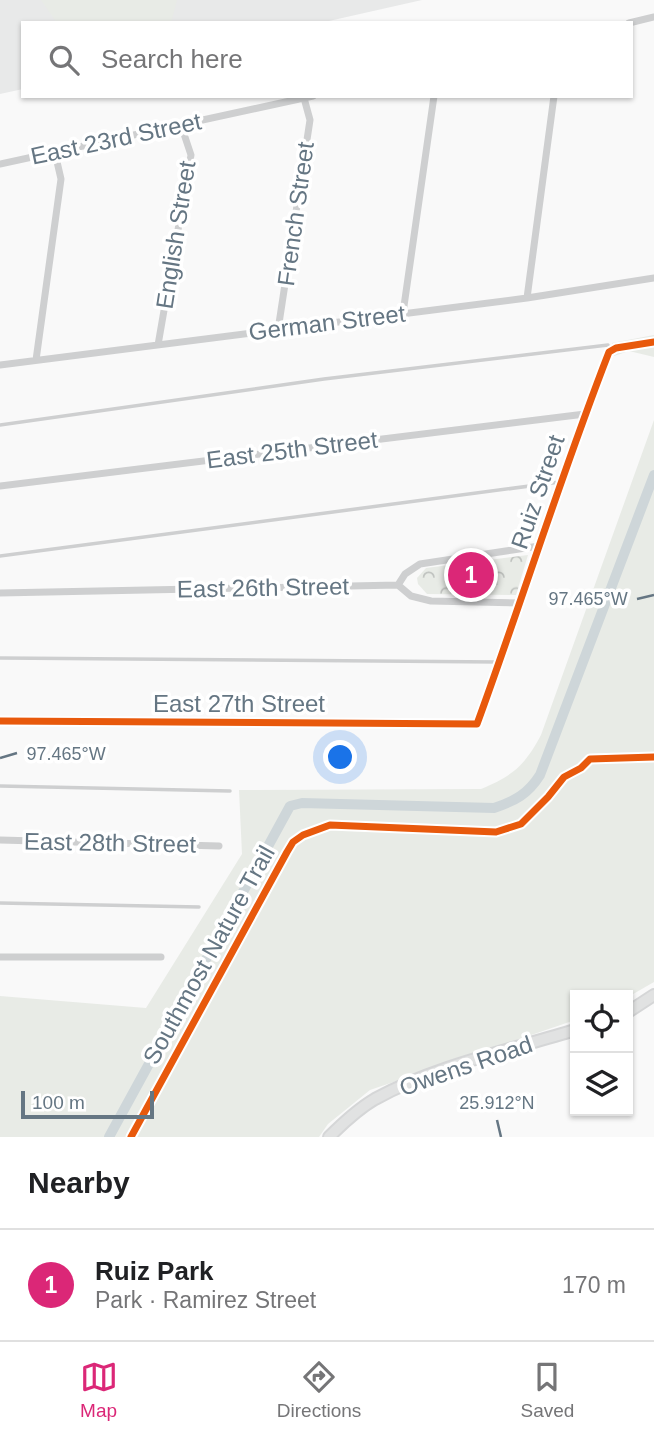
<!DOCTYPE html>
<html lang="en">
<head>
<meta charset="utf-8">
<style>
  body { margin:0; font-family:Arial,sans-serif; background:#f6f6f6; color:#202124 }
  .controls { position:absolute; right:21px; bottom:21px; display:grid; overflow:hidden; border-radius:0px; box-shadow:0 2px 5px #0004 }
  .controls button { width:63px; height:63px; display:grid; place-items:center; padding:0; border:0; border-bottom:2px solid #e0e0e0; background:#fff; color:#202124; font:35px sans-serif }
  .scale { position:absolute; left:21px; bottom:18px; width:133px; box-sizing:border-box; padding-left:7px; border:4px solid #657683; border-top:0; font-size:19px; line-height:24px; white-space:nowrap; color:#657683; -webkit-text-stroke:5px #fff; paint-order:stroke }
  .you { position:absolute; left:341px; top:758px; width:24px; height:24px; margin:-18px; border:5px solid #fff; border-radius:50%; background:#1a73e8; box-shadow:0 0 0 10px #1a73e833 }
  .badge { display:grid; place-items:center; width:46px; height:46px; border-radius:50%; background:#db2777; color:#fff; font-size:23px; font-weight:700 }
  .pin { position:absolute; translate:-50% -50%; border:4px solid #fff; box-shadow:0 2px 7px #0006 }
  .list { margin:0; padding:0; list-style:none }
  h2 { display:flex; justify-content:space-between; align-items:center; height:91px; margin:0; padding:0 28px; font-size:30px }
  h2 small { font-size:23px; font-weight:400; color:#757577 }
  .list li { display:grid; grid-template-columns:46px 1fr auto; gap:21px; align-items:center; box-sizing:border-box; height:112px; padding:0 28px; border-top:2px solid #e0e0e0 }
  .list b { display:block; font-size:26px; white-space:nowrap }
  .list p { margin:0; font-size:23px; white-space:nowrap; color:#757577 }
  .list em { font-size:23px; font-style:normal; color:#757577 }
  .icon { flex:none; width:38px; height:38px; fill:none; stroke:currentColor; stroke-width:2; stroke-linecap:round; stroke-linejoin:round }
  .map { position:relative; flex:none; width:654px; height:1137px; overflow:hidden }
  .search { position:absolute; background:#fff; box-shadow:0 2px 5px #0004; left:21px; right:21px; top:21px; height:77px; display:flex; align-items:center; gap:18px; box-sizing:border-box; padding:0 24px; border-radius:0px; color:#757577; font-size:26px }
  .sheet { height:203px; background:#fff }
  nav { display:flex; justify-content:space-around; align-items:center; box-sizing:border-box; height:98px; border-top:2px solid #e0e0e0; background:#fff; font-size:19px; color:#757577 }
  nav a { display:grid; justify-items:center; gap:4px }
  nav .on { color:#db2777 }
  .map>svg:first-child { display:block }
</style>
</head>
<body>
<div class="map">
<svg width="654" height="1137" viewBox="0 0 654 1137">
  <defs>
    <pattern id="forest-crowns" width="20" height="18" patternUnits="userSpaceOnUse" patternTransform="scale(1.75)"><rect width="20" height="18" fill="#e8ebe6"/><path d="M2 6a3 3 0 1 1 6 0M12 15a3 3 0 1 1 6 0" fill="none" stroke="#c0c3c0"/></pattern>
  </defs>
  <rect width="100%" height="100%" fill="#f9f9f9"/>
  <path fill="#e8e9e9" d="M0,0h422l-102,23h-297v66l-23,5z"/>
  <path fill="#e8ebe6" d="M41,0h136l-6,23h-114z
    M654,335v22l-25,-6 -15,5 -2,-13z
    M654,420v562l-26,15v-2h-53v25l-205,70 -42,34 -9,13h-319v-141l146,12 96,-154 -3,-64 242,-1c32,-13 44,-24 60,-54z"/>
  <path fill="url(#forest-crowns)" d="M528,555l-12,40 -89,-1 -9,-10 -1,-6 9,-10z"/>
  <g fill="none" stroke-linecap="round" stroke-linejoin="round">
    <path stroke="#ced6d9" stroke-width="10" d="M109,1137l181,-331 12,-3 192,5c21,-7 34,-14 46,-33l114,-300"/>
    <defs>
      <path id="secondary" d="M628,1012l26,-17
        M329,1137c14,-14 29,-28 46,-38 60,-33 135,-49 200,-69"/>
    </defs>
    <use href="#secondary" stroke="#d5d6d7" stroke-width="14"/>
    <path stroke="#cbcccd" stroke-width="2" stroke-dasharray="3.5 3.5" stroke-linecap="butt" d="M493,561l4,26
      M455,574l3,-6"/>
    <path stroke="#cecfd0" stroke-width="3.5" d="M0,425l324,-46 284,-34 1,7
      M0,556l560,-74
      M0,658l498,4
      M0,786l230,5
      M0,903l199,4"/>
    <path stroke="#cecfd0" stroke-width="7" d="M629,23l25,-6
      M0,164l313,-68
      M527,298l27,-202
      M403,313l31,-217
      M278,330l32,-210 -6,-22
      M158,345l33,-190 -10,-30
      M36,360l25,-181 -6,-26
      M0,365l527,-67 127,-20
      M0,486l585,-72
      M398,585l7,-11 15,-10 119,-18
      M0,593l398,-8 13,11 20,5 90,2
      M0,721l477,3c45,-123 84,-249 132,-372
      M0,840l219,6
      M0,957h161"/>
    <use href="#secondary" stroke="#e1e2e2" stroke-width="10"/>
    <defs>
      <path id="cycleway" d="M0,721l477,3c45,-123 84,-249 132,-372l7,-4 38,-6
        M131,1137l156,-285 6,-10 10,-7 27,-10 166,7 25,-8 27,-27 16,-20 17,-9 9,-9 64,-2"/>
    </defs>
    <use href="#cycleway" stroke="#fff" stroke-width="11"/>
    <use href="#cycleway" stroke="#e8590c" stroke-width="7"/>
  </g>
  <path fill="none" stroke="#657683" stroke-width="2.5" d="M637,599l17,-4M0,758l17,-5M497,1120l4,17"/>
  <g text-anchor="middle" stroke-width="7" stroke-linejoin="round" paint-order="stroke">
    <g font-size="24" fill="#657683" stroke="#fff">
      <text transform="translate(116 139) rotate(-12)" y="8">East 23rd Street</text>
      <text transform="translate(296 214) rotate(-82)" y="8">French Street</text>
      <text transform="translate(176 235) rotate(-81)" y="8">English Street</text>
      <text transform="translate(327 323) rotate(-7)" y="8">German Street</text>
      <text transform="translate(292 450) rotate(-7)" y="8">East 25th Street</text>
      <text transform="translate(538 492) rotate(-71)" y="8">Ruiz Street</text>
      <text transform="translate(263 588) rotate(-1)" y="8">East 26th Street</text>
      <text x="239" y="712">East 27th Street</text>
      <text transform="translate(110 843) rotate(1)" y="8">East 28th Street</text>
      <text transform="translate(209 955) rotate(-61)" y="8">Southmost Nature Trail</text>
      <text transform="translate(466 1066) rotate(-19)" y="8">Owens Road</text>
    </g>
  </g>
  <g font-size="18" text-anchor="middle" fill="#657683" stroke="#fff" stroke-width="7" stroke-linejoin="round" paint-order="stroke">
    <text x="588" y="605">97.465°W</text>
    <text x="66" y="760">97.465°W</text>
    <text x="497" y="1109">25.912°N</text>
  </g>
</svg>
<div class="controls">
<button><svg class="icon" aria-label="locate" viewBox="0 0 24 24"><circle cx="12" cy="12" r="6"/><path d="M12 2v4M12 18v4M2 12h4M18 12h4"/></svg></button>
<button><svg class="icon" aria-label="layers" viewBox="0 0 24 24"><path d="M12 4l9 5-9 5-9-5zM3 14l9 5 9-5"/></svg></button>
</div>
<div class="scale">100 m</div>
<div class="you"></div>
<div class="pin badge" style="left:471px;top:575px">1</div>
<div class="search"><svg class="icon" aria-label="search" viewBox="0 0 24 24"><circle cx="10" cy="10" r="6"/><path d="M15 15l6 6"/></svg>Search here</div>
</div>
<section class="sheet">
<h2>Nearby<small></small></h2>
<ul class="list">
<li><span class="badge">1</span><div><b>Ruiz Park</b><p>Park · Ramirez Street</p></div><em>170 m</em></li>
</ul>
</section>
<nav>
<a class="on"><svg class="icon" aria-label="map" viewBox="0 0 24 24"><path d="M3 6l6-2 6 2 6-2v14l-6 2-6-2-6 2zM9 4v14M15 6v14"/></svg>Map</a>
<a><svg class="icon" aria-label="directions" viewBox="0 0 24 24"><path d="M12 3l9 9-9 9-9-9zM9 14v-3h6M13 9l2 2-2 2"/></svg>Directions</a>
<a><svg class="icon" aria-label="saved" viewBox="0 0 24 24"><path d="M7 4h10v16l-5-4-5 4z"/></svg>Saved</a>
</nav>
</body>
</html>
